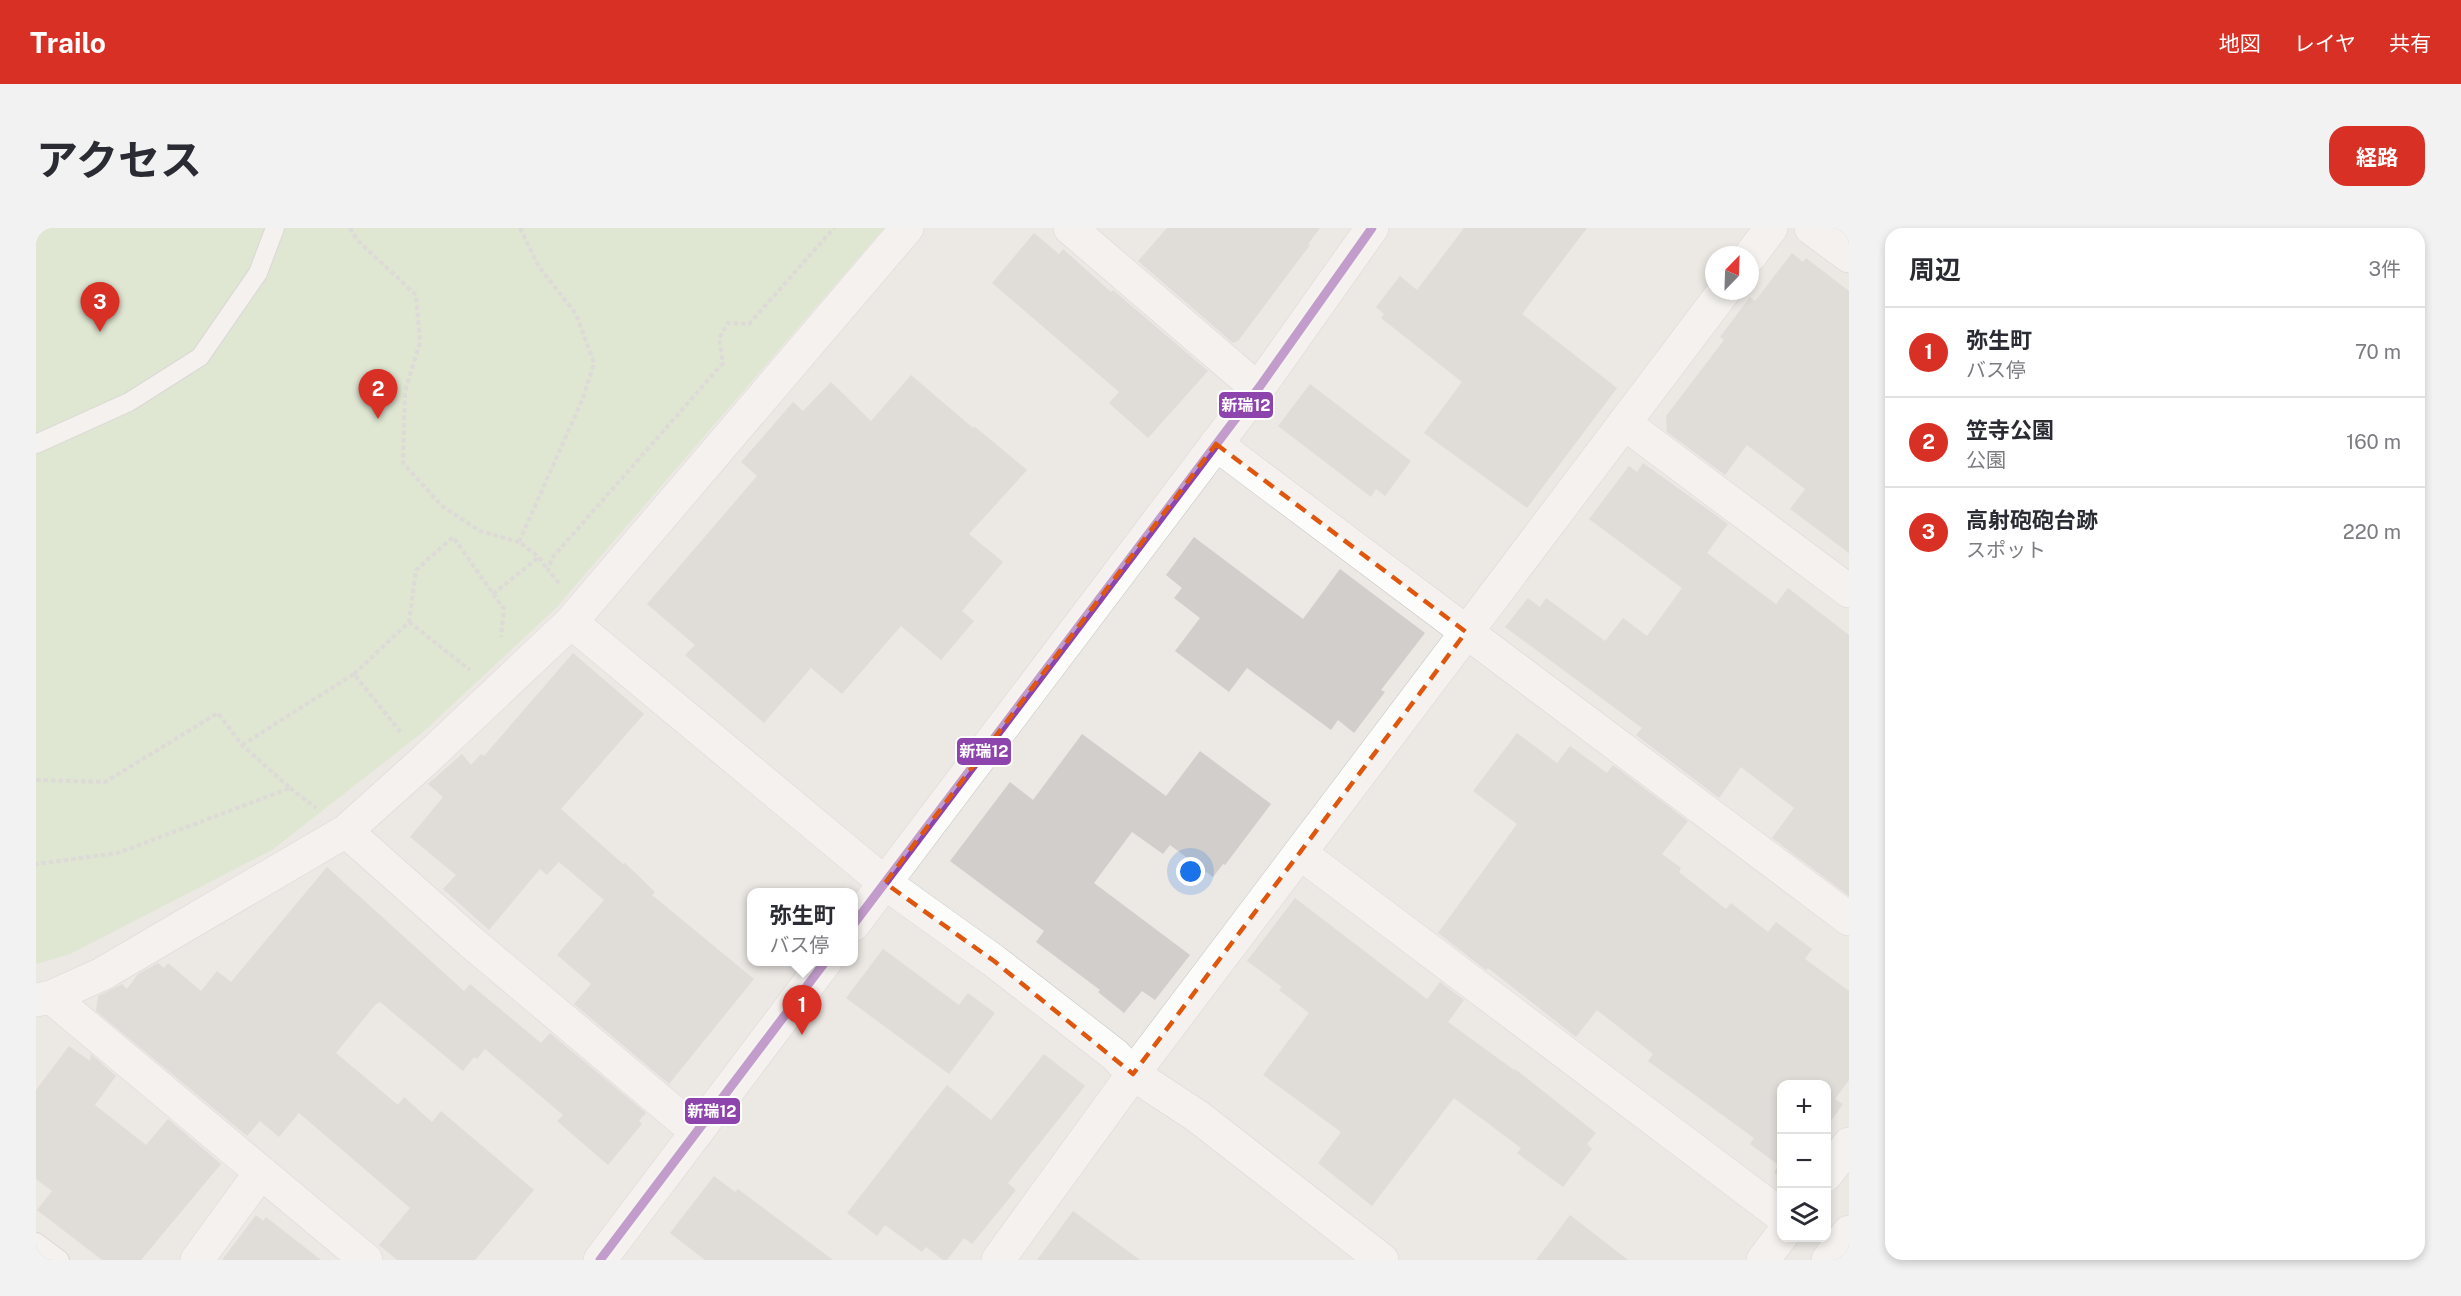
<!DOCTYPE html>
<html lang="ja">
<head>
<meta charset="utf-8">
<style>
  body { margin:0; font-family:"Public Sans","Noto Sans JP",sans-serif; background:#f2f2f3; color:#2b2b33 }
  .controls { position:absolute; right:18px; bottom:18px; display:grid; overflow:hidden; border-radius:12px; box-shadow:0 3px 9px #0003 }
  .controls button { width:54px; height:54px; display:grid; place-items:center; padding:0; border:0; border-bottom:2px solid #e1e1e2; background:#fff; color:#2b2b33; font:30px sans-serif }
  .compass { position:absolute; left:1669px; top:18px; width:54px; height:54px; border-radius:50%; background:#fff; box-shadow:0 3px 9px #0003; rotate:23deg }
  .you { position:absolute; left:1155px; top:644px; width:21px; height:21px; margin:-15px; border:4px solid #fff; border-radius:50%; background:#1a73e8; box-shadow:0 0 0 9px #1a73e833 }
  .badge { display:grid; place-items:center; width:39px; height:39px; border-radius:50%; background:#d93025; color:#fff; font-size:20px; font-weight:700 }
  .pin { position:absolute; translate:-50% -50px; filter:drop-shadow(0 2px 3px #0008) }
  .pin::after { content:''; position:absolute; top:32px; width:21px; height:18px; background:inherit; clip-path:polygon(0 0,100% 0,50% 100%) }
  .popup { position:absolute; left:711px; top:660px; width:111px; height:78px; box-sizing:border-box; display:grid; place-content:center; border-radius:12px; background:#fff; filter:drop-shadow(0 2px 4px #0005); font-size:20px; white-space:nowrap; color:#7c7c81 }
  .popup b { font-size:22px; color:#2b2b33 }
  .popup::after { content:''; position:absolute; left:50%; top:100%; margin-left:-12px; border:12px solid transparent; border-top-color:#fff }
  .list { margin:0; padding:0; list-style:none }
  h2 { display:flex; justify-content:space-between; align-items:center; height:78px; margin:0; padding:0 24px; font-size:26px }
  h2 small { font-size:20px; font-weight:400; color:#7c7c81 }
  .list li { display:grid; grid-template-columns:39px 1fr auto; gap:18px; align-items:center; box-sizing:border-box; height:90px; padding:0 24px; border-top:2px solid #e1e1e2 }
  .list b { display:block; font-size:22px; white-space:nowrap }
  .list p { margin:0; font-size:20px; white-space:nowrap; color:#7c7c81 }
  .list em { font-size:20px; font-style:normal; color:#7c7c81 }
  .icon { flex:none; width:33px; height:33px; fill:none; stroke:currentColor; stroke-width:2; stroke-linecap:round; stroke-linejoin:round }
  .map { position:relative; flex:none; width:1813px; height:1032px; overflow:hidden; border-radius:18px }
  header { display:flex; align-items:center; gap:36px; box-sizing:border-box; height:84px; padding:0 30px; background:#d93025; color:#fff }
  header strong { font-size:28px }
  nav { display:flex; gap:33px; margin-inline-start:auto; font-size:21px }
  .intro { display:flex; align-items:center; justify-content:space-between; box-sizing:border-box; height:144px; padding:0 36px }
  h1 { margin:0; font-size:42px }
  .button { padding:15px 27px; border-radius:18px; background:#d93025; color:#fff; font-size:21px; font-weight:700 }
  main { display:flex; gap:36px; padding:0 36px }
  aside { flex:1; background:#fff; border-radius:18px; box-shadow:0 3px 9px #0003 }
  .map>svg:first-child { display:block }
</style>
</head>
<body>
<header>
<strong>Trailo</strong>
<nav><a>地図</a><a>レイヤ</a><a>共有</a></nav>
</header>
<div class="intro"><h1>アクセス</h1><a class="button">経路</a></div>
<main>
<div class="map">
<svg width="1813" height="1032" viewBox="0 0 1813 1032">
  <rect width="100%" height="100%" fill="#ece8e4"/>
  <path fill="#cee6be" d="M0,0h848l-329,381 -132,123 -151,118 -202,104 -34,10z"/>
  <path fill="#d1cecb" d="M1131,0h153l-12,16 2,1 -72,96 -5,2 -95,-82z
    M1428,0h123l-65,86 95,74 -90,120 -103,-75 38,-51 -81,-64 3,-4 -8,-7 24,-31 17,14z
    M998,5l25,21 4,-5 48,43 2,-2 95,81 -60,67 -39,-35 10,-11 -127,-109z
    M1756,25l11,9 3,-4 43,33v262l-59,-44 15,-20 -58,-44 -22,30 -58,-43 -1,-16 58,-76 -4,-3 30,-40 5,4z
    M875,147l62,53 1,-2 53,44 -58,64 34,28 -41,49 12,10 -33,39 -40,-34 -59,68 -31,-26 -47,55 -79,-68 10,-10 -48,-41 110,-128 -16,-14 52,-60 10,9 28,-29 40,39z
    M1274,156l101,77 -26,35 -9,-7 -5,8 -93,-71z
    M1607,235l85,61 -21,29 69,51 12,-16 61,47v261l-77,-58 22,-30 -53,-41 -22,31 -83,-63 6,-7 -137,-101 23,-29 12,9 6,-9 59,43 18,-23 24,18 35,-48 -93,-69 40,-53 8,6z
    M1158,309l109,82 37,-50 85,64 -44,57 4,2 -31,41 -16,-13 -7,10 -84,-62 -18,24 -54,-41 25,-33 -26,-20 8,-10 -16,-13z
    M537,425l71,61 -83,95 62,55 2,-1 30,29 -3,3 102,84 -85,105 -95,-80 17,-20 -34,-29 47,-55 -45,-38 -12,13 -7,-6 -51,61 -46,-41 13,-14 -46,-38 33,-40 -15,-13 34,-30 9,11 10,-11 3,2z
    M1481,505l40,30 13,-17 37,27 6,-8 75,56 -26,33 19,14 -2,4 47,37 5,-6 37,29 8,-10 36,27 -7,10 44,32v89l-14,19 8,5 -16,23v-43h-45v95l-8,-7 4,-6 -1,-2 -27,-20 4,-6 -106,-77 5,-7 -56,-44 -21,27 -88,-69 -2,2 -48,-37 79,-109 -44,-33z
    M1046,506l84,62 34,-45 71,53 -46,61 -2,-1 -10,13 -43,-32 -7,9 -31,-22 -38,51 96,72 -35,45 -13,-9 -18,22 -26,-21 2,-2 -64,-48 8,-11 -94,-70 60,-79 23,18z
    M291,639l137,124 6,-7 71,59 9,-10 96,80 -7,8 3,3 -34,41 -51,-44 6,-6 -78,-66 -8,10 -3,-2 -11,14 -83,-69 -5,3 -39,48 62,52 6,-8 28,25 9,-11 93,79 -59,70h-78l-18,-15 31,-37 -111,-95 -20,24 -19,-16 -13,15 -151,-125 2,-15 24,-12 5,5 11,-15 20,-11 6,5 4,-5 33,28 16,-20 14,11z
    M1259,670l132,101 13,-17 24,18 -16,22 66,48 1,-1 81,64 -9,11 5,5 -29,38 -46,-34 4,-5 -67,-50 -82,108 -54,-43 23,-31 -78,-57 46,-62 -30,-23 3,-3 -35,-26z
    M847,721l76,56 9,-12 27,20 -46,61 -103,-76z
    M33,818l21,15 1,-7 25,22 -21,29 51,40 22,-26 53,45 -80,96h-39l-65,-50 15,-19 -16,-12v-89z
    M1008,826l41,32 -77,97 8,7 -44,54 -8,-6 -17,22h-4l-17,-13 -4,5 -37,-27 -8,11 -30,-23 100,-128 44,35z
    M678,948l21,16 3,-3 95,71h-128l-35,-27z
    M1037,983l67,49h-103z
    M220,987l7,6 3,-4 55,43h-99z
    M1534,987l58,45h-92z"/>
  <g fill="none" stroke-linecap="round" stroke-linejoin="round">
    <defs>
      <path id="lane" d="M0,216l93,-42 71,-45 58,-84 17,-45
        M0,1014l24,18"/>
      <path id="street" d="M1034,0l188,161
        M1775,0l38,28
        M1714,28l21,-28
        M1588,195l225,168
        M1180,216l633,475
        M535,394l314,261 109,78 121,94 18,19
        M310,603l125,111 226,190
        M1264,625l482,363
        M15,769l315,263
        M0,772l15,-3 51,-23 244,-143 78,-70 147,-139 336,-394
        M1790,947l23,-31
        M161,1032l64,-88
        M962,1032l135,-186 591,-783
        M1727,1032l19,-25
        M1792,1032l21,-28"/>
      <path id="secondary" d="M817,697l405,-536 114,-161
        M1097,846l64,42 185,144
        M564,1032l225,-298"/>
    </defs>
    <use href="#lane" stroke="#c5c4c5" stroke-width="20"/>
    <use href="#street" stroke="#c5c4c5" stroke-width="34"/>
    <use href="#secondary" stroke="#c5c4c5" stroke-width="34"/>
    <path stroke="#c9c9c8" stroke-width="4" stroke-dasharray="4.5 3" stroke-linecap="butt" d="M314,0l7,12 59,55 4,47 -15,50 -2,71 39,43 38,25 39,11
      M484,0l19,39 37,47 18,49 -11,35 -64,144 20,15 8,12
      M523,355l-11,-13 4,-12 171,-195 -4,-25 9,-15 21,1 85,-96
      M457,366l46,-37
      M373,394l61,48
      M318,446l55,-52 7,-52 37,-33 51,72 -3,28
      M206,517l112,-71 48,60
      M0,552l69,2 113,-69 24,32 48,43 -172,65 -82,11
      M254,560l26,20"/>
    <use href="#lane" stroke="#fcfcfb" stroke-width="18"/>
    <use href="#street" stroke="#fcfcfb" stroke-width="33"/>
    <use href="#secondary" stroke="#fcfcfb" stroke-width="33"/>
    <defs>
      <path id="bus-1" d="M817,697l405,-536 114,-161
        M564,1032l225,-298"/>
    </defs>
    <use href="#bus-1" stroke="#fff" stroke-width="14"/>
    <use href="#bus-1" stroke="#8e44ad" stroke-width="9"/>
  </g>
  <path d="M0 0H1813V1032H0ZM1180,216l250,188 -333,442 -139,-113 -109,-78z" fill="#ece8e4" fill-opacity=".55" fill-rule="evenodd"/>
  <path fill="none" stroke="#df570e" stroke-width="4.5" stroke-dasharray="12 8" stroke-linejoin="round" d="M1180,216l250,188 -333,442 -139,-113 -109,-78z"/>
  <g stroke="#fff" stroke-width="2">
    <rect x="1182" y="163" width="56" height="28" rx="6" fill="#8e44ad"/>
    <rect x="920" y="509" width="56" height="29" rx="6" fill="#8e44ad"/>
    <rect x="648" y="869" width="57" height="28" rx="6" fill="#8e44ad"/>
  </g>
  <g font-size="16" text-anchor="middle" font-weight="bold" fill="#fff">
    <text x="1210" y="183">新瑞12</text>
    <text x="948" y="529">新瑞12</text>
    <text x="676" y="889">新瑞12</text>
  </g>
</svg>
<div class="controls">
<button>+</button>
<button>−</button>
<button><svg class="icon" aria-label="layers" viewBox="0 0 24 24"><path d="M12 4l9 5-9 5-9-5zM3 14l9 5 9-5"/></svg></button>
</div>
<svg class="compass" viewBox="-18 -18 36 36"><path d="M0-13l5 13h-10z" fill="#e53935"/><path d="M0 13l5-13h-10z" fill="#7c7c81"/></svg>
<div class="you"></div>
<div class="pin badge" style="left:766px;top:807px">1</div>
<div class="popup"><b>弥生町</b>バス停</div>
<div class="pin badge" style="left:342px;top:191px">2</div>
<div class="pin badge" style="left:64px;top:104px">3</div>
</div>
<aside>
<h2>周辺<small>3件</small></h2>
<ul class="list">
<li><span class="badge">1</span><div><b>弥生町</b><p>バス停</p></div><em>70 m</em></li>
<li><span class="badge">2</span><div><b>笠寺公園</b><p>公園</p></div><em>160 m</em></li>
<li><span class="badge">3</span><div><b>高射砲砲台跡</b><p>スポット</p></div><em>220 m</em></li>
</ul>
</aside>
</main>
</body>
</html>
